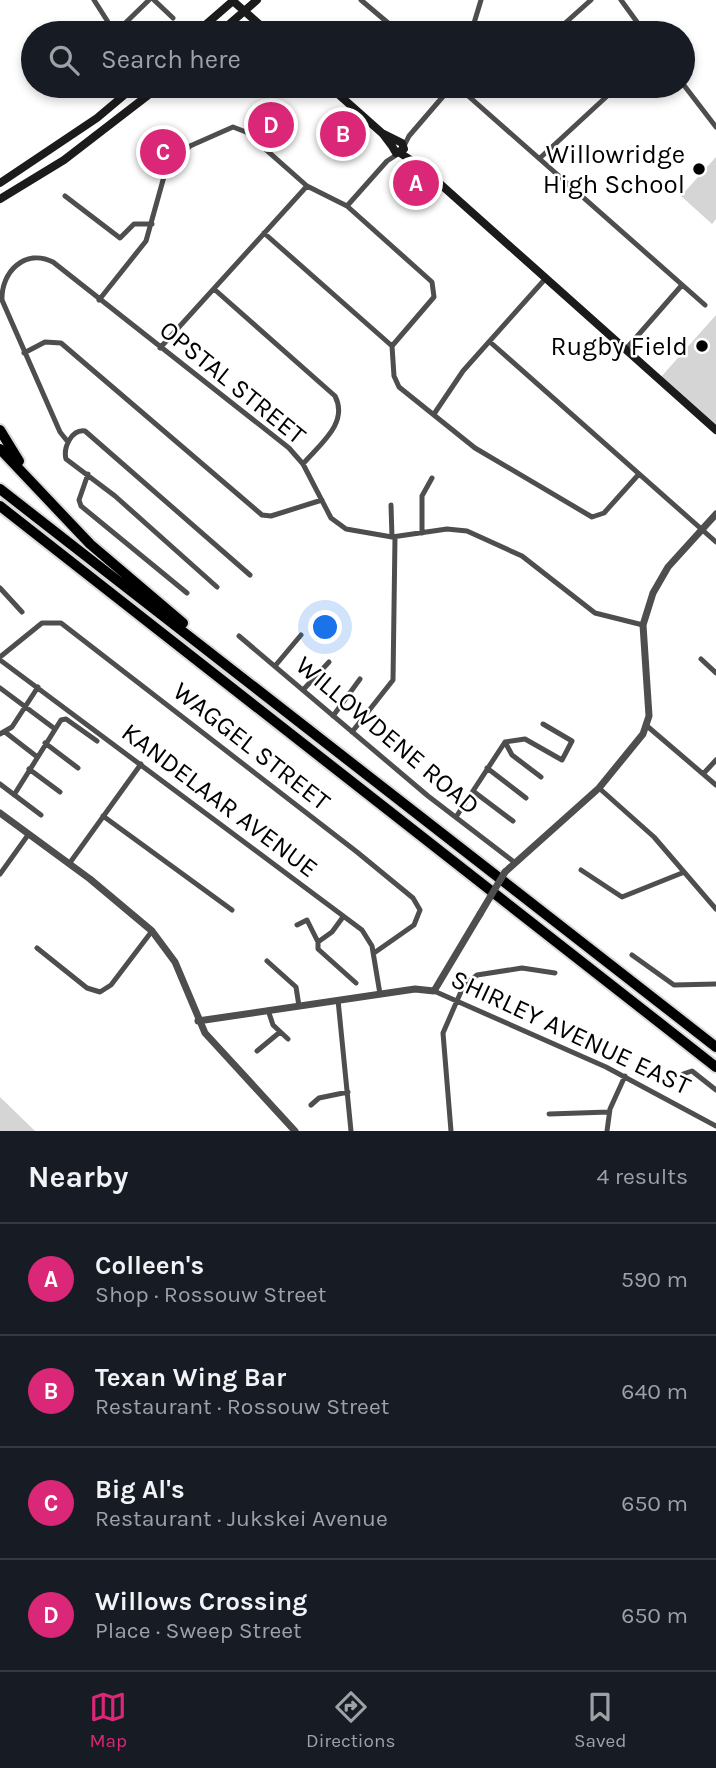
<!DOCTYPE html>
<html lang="en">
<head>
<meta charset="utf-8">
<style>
  body { margin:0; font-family:Karla,sans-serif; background:#242831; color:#f1f3f6 }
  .you { position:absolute; left:326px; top:628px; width:24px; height:24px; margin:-18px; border:5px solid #fff; border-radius:50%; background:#1a73e8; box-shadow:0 0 0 10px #1a73e833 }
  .badge { display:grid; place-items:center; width:46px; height:46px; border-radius:50%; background:#db2777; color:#fff; font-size:23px; font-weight:700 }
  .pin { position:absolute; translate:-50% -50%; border:4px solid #fff; box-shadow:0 2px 7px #0006 }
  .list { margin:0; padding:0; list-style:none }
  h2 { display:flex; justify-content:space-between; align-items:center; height:91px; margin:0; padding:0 28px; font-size:30px }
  h2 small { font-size:23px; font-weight:400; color:#9ea1a6 }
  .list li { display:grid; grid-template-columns:46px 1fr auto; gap:21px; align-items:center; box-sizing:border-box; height:112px; padding:0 28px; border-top:2px solid #363941 }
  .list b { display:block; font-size:26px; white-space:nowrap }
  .list p { margin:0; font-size:23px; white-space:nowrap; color:#9ea1a6 }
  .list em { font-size:23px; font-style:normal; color:#9ea1a6 }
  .icon { flex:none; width:38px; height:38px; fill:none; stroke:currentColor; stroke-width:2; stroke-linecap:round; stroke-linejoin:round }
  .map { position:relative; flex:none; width:716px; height:1131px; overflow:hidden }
  .search { position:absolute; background:#171b24; box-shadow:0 4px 10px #0003; left:21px; right:21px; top:21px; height:77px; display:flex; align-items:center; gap:18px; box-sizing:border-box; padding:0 24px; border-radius:38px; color:#9ea1a6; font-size:26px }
  .sheet { height:539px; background:#171b24 }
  nav { display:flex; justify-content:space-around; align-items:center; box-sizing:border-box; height:98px; border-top:2px solid #363941; background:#171b24; font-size:19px; color:#9ea1a6 }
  nav a { display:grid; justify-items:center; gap:4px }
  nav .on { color:#db2777 }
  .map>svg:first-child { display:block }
</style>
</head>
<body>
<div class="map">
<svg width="716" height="1131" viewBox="0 0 716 1131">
  <rect width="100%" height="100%" fill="#fff"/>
  <path fill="#d5d5d5" d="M716,157v62l-4,5 -31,-28z
    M716,315v113l-56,-50z
    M0,1097l35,34h-35z"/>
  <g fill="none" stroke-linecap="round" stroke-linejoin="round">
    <defs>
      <path id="motorway" d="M0,430l19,31
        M0,449l90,95 93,79
        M0,489l716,558
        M0,506l716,561"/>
    </defs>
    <use href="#motorway" stroke="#dbdbdb" stroke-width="14"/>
    <path stroke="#4e4e4e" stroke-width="5" d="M94,0l21,33
      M154,0l19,18
      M361,0l39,33
      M621,0l24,33
      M115,33l34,-33
      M471,33l10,-33
      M554,33l37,-33
      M683,84l33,43
      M457,86l248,219
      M404,146l5,-10 43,-50
      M540,158l78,-72
      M65,196l55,42 14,-14h18
      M347,206l40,-45 11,-7
      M264,233l128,113 2,30 5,11 76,61 117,69 12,-4 35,-39
      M214,289l121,107c14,27 -15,48 -32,68
      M99,300l47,-59 19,-68 25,-27 43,-19 13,5 61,54 40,20 85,76 2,15 -42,49
      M490,342l226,200
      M160,348l147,-162
      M626,349l56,-64
      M24,353l21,-11 16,1 201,172 9,1 51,-16
      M434,414l29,-43 83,-93
      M68,442l-8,-10 -58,-132c-1,-28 23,-52 51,-38l236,186 14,16 28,54 15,11 46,8 55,-8 20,2 55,25 73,57 48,12
      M88,474l-9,26 2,6 106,87
      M391,505l1,32
      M422,533v-37l10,-18
      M217,587l-102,-91 -49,-37c-3,-12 6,-30 19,-28l165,144
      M0,588l22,24
      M239,636l189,160 86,66
      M0,657l42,-34h19l296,229 56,46 7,12 -6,15 -40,28
      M701,659l15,14
      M0,660l362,270 10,16 8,48
      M275,666l26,-31
      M0,688l55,41
      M303,690l26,-28
      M333,716l27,-37
      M647,726l69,59
      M5,732l31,24
      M352,732l41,-52 2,-143
      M0,734l12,-7 26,-40
      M505,742l7,13 29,22
      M45,743l33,25
      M487,768l39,30
      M29,769l31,23
      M704,773l12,-13
      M0,784l41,31
      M599,788l55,49 62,72
      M473,791l40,30
      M14,795l47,-75 5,-1 31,22
      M103,816l129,94
      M456,817l49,-75 20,-3 37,21 10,-19 -29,-17
      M69,864l72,-100
      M581,870l41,27 60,-24
      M0,874l28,-39
      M297,925l10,-5 11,22v7l38,34
      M318,942l14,-10 11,-15
      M37,948l50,40 13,4 11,-7 41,-54
      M632,955l42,30 42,-1
      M267,961l29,26 3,19
      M434,991l172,76 110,59
      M338,1000l13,131
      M268,1010l5,15 15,14
      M257,1051l23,-19
      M683,1074l9,-3 24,19
      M311,1105l8,-7 29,-6
      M549,1114l60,-2
      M451,1131l-8,-98 20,-46 14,-12 45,-7 33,5
      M607,1131l3,-22 15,-33"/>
    <path stroke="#4e4e4e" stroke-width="7" d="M0,813l90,66 62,52 23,31 30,71 90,98
      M505,872l94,-84 44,-54 6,-18 -6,-91 10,-32 15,-26 48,-53
      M198,1021l217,-32 19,2 46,-77"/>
    <path stroke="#1b1b1b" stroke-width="8" d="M233,1l36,32
      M196,33l38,-33
      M219,33l38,-33
      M329,86l54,48 9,12
      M384,134l18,9 2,6 -8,4 -4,-7
      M400,153l20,13 296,264
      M0,183l97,-65 38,-32
      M0,199l64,-39 96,-74"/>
    <use href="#motorway" stroke="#000" stroke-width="10"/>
    <path stroke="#4e4e4e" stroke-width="7" d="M480,914l25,-42"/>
  </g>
  <g fill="#000" stroke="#fff" stroke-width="2.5">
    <circle cx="699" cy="169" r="7"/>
    <circle cx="702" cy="346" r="7"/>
  </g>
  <g text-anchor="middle" stroke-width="5" stroke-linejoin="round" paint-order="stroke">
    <g font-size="26" fill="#000" stroke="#fff" text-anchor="end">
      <text x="685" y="163">Willowridge<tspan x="685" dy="30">High School</tspan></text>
      <text x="688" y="355">Rugby Field</text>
    </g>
    <g font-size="26" fill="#000" stroke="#fff">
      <text transform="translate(233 382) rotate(39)" y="9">OPSTAL STREET</text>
      <text transform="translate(388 735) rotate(40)" y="9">WILLOWDENE ROAD</text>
      <text transform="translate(252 746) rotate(38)" y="9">WAGGEL STREET</text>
      <text transform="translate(220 800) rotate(37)" y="9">KANDELAAR AVENUE</text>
      <text transform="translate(571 1032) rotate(25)" y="9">SHIRLEY AVENUE EAST</text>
    </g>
  </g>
</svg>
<div class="you"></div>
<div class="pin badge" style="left:416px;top:183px">A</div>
<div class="pin badge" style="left:343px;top:134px">B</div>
<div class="pin badge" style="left:163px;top:152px">C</div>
<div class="pin badge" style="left:271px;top:125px">D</div>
<div class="search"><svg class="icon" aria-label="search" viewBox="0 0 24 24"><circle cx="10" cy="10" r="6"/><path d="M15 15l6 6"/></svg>Search here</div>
</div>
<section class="sheet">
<h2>Nearby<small>4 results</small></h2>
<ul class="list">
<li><span class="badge">A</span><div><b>Colleen's</b><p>Shop · Rossouw Street</p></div><em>590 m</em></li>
<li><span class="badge">B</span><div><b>Texan Wing Bar</b><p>Restaurant · Rossouw Street</p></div><em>640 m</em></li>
<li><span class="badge">C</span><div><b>Big Al's</b><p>Restaurant · Jukskei Avenue</p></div><em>650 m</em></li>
<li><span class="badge">D</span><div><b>Willows Crossing</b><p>Place · Sweep Street</p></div><em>650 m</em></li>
</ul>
</section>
<nav>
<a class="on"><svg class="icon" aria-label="map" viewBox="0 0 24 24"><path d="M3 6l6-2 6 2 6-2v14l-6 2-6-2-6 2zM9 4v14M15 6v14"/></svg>Map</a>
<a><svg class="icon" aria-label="directions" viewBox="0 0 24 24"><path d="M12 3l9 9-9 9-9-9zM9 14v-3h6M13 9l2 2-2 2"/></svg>Directions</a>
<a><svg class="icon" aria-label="saved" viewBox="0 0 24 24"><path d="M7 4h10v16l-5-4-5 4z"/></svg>Saved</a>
</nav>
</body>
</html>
